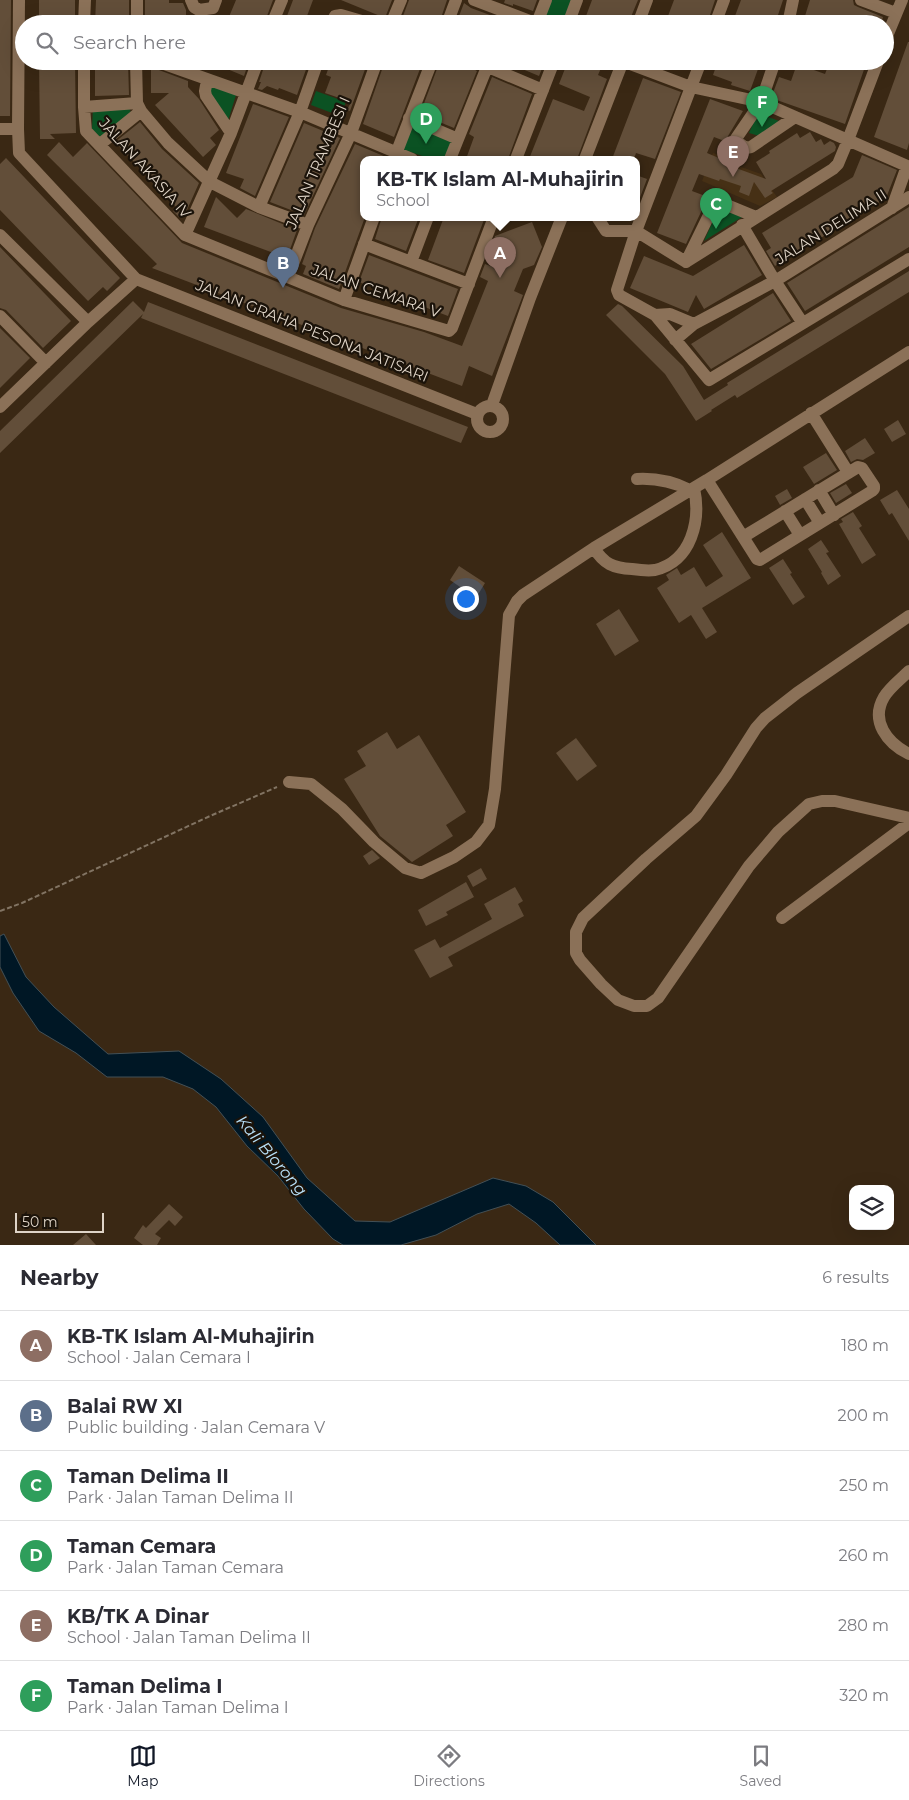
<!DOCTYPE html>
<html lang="en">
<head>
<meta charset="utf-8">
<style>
  body { margin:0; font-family:Montserrat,sans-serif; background:#f2f2f3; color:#2b2b33 }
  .controls { position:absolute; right:15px; bottom:15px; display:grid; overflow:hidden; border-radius:10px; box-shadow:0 5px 20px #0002 }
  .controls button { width:45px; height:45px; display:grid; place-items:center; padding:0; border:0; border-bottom:1px solid #e1e1e2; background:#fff; color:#2b2b33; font:25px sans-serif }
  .scale { position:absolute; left:15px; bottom:12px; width:89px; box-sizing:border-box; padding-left:5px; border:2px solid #dfd4c7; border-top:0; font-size:14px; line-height:18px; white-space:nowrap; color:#dfd4c7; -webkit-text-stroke:4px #1b130a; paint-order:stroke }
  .you { position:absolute; left:465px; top:598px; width:18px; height:18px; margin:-12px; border:4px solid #fff; border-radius:50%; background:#1a73e8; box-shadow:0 0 0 8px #1a73e833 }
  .badge { display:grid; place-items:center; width:32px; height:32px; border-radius:50%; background:#111827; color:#fff; font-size:16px; font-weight:700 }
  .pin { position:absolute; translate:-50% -41px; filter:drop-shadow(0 1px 2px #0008) }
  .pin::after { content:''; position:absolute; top:26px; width:18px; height:15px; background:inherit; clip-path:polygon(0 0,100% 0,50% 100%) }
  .popup { position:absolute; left:360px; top:156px; width:280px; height:65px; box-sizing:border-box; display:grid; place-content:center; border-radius:10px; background:#fff; filter:drop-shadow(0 1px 4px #0005); font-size:16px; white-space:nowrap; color:#7c7c81 }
  .popup b { font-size:19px; color:#2b2b33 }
  .popup::after { content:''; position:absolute; left:50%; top:100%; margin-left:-10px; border:10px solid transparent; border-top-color:#fff }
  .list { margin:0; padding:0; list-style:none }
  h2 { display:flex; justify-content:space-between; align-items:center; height:65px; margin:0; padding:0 20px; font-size:21px }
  h2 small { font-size:16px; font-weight:400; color:#7c7c81 }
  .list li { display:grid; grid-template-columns:32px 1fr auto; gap:15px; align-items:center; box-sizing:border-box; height:70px; padding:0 20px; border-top:1px solid #e1e1e2 }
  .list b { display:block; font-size:19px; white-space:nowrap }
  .list p { margin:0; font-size:16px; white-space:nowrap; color:#7c7c81 }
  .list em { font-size:16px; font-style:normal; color:#7c7c81 }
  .icon { flex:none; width:28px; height:28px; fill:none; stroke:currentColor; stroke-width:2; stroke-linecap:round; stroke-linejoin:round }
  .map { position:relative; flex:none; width:909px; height:1245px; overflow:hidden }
  .search { position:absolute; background:#fff; box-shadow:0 5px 20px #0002; left:15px; right:15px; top:15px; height:55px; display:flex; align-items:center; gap:12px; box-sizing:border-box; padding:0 18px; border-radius:28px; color:#7c7c81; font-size:19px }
  .sheet { height:485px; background:#fff }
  nav { display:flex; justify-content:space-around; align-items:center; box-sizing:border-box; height:70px; border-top:1px solid #e1e1e2; background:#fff; font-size:14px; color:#7c7c81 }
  nav a { display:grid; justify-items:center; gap:2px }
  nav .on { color:#111827 }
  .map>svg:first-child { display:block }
</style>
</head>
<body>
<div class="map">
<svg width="909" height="1245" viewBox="0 0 909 1245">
  <rect width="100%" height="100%" fill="#3a2814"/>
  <path fill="#463015" d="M713,153l17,6v4l31,11 16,23 -17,9 -58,-25z"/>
  <path fill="#0b5223" d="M552,0h20l-10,24h-13l-6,-3z
    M209,85l27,10 -8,26 -20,-25z
    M316,91l30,11 -6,14 -29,-11z
    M128,105l3,8 -31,24 -8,-8 1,-22z
    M758,113l21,8 -16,16 -14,-4z
    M408,125l44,16 -7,18h-14l-32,-11z
    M719,208l23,9 -38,24z"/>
  <path fill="#001725" stroke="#435056" d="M4,934l22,43 28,30 54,47 71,-3 42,28 42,38 44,61 48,43 35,1 103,-44 33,8 27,16 43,43h-36l-24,-22 -27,-19 -32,10 -41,21 -35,10h-58l-10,-6 -29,-30 -26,-33 -31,-30 -31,-39 -23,-18 -30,-12h-56l-31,-24 -37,-22 -26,-38 -13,-26v-31z"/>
  <path fill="#624e39" d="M0,0h11l-1,116h-10z
    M39,0h36v24h-36z
    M96,0h33v24h-34z
    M145,0h24v3h14l3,7v14h-41z
    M236,0h37l-9,24h-38z
    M293,0h20l-9,24h-20z
    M341,0h51l-7,18z
    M409,0h38l-8,24h-39z
    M505,0h32l-4,11 -20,-7v2l-9,-3z
    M592,0h46l-10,24h-45z
    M674,0h41l-8,24h-42z
    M741,0h42l-8,24h-43z
    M810,0h43l1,5 4,2 25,10 -2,7h-54l-22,-8z
    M464,3l7,5 43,16h-58z
    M908,42h1v101l-2,7 -33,-13z
    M39,61h36l1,72 -26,1 5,5h-15z
    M95,61h33l1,34 -34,1z
    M208,61h41l-5,15z
    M266,61h43l-12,34 -18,-7 -1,2 -11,-4 -5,4 -4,-1 3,-7h-2z
    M331,61h37l-18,50 -3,-1 4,-8 -26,-9 6,-16 -5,-2z
    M385,61h38l-29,76 -31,-13z
    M440,61h26l2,5 9,5 -23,57 -34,-14z
    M503,61h42l-6,15z
    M568,61h36l-6,14 9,4 -30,80h-48l24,-60 31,12 6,-14 -31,-13z
    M718,61h43l-11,30 -19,-6 1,-3 -19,-7z
    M830,61h37l-22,63 -74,-26 8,-21 12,4 6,-17 28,10z
    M151,67l37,14v6l11,12 20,31 -9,8 6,7 -13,12 -48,-52 14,-12h-18z
    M492,77l40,17 -24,65h-42l8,-22 -5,-3z
    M643,78l38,14 -26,67 -19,-6 -2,6h-22z
    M710,99l33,12 -15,25 -1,6 -13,-5 -7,16 19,8 -1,3 41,15 -10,-17 14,-9 -1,-2 28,-18 3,5 10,-6 6,10 5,-3 3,6 6,-4 4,2 2,4 -1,4 -64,40 2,2 -8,5 -11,-16 -5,14 -10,-4 2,-6 -21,-7 -1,2 -20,-7 -7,17 16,6 -22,47 -29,-11z
    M253,104l36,13 -34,79 -15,-8 4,-9 -18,-6z
    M140,122l22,27 37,34 -12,27 -8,7 -6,-6 4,-3 -62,-66z
    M304,123l36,15 -36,77 -34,-13z
    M59,142l14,15 14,-14 95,100 159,65 83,24 38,14 26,-65 -8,-4 5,-13 19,7 -11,-29 2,-6 37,-14 10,25 -8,18 -11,4 -9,22 9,4 -31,81 -23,-10 -7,20 -310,-118 5,-4 -110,-109z
    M355,144l31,13v2h-22v58h1l-26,72 -36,-15 3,-8 -4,-2 13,-36z
    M862,155l35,15 -11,28 -111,68 -9,-15 5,-3 -9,-15 91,-56z
    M6,158l114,120 -13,13 -4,-4 -15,14 -88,-91v-46z
    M636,175l11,4 -11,29z
    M216,197l21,21 9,-9 51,21 -10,28 -83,-31z
    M909,207v40l-104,64 -18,-28z
    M382,217h37l-13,34 -31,-12z
    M444,217h41l-21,56 -36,-13z
    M744,245l18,30 -58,34 -8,-14 -8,17 -58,-24 14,-32 49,20z
    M0,247l71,74 -28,27 -37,-38 -6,-2z
    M369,255l89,34 -10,27 -89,-34z
    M909,271v21l-172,106 -2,-3 -24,15 1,1 -16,10 -31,-47 -59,-59 12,-11 4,2 61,60 21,34 24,-15 -1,-2z
    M773,293l18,28 -80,48 -20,-25z
    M133,301l11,11 4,-10 320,125 -7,16 -320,-125 2,-4 -143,139v-22z
    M0,328l30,30 -30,30z
    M898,420l8,14 -14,8 -8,-13z
    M865,438l10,15 -12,7 -6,-1 -6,3 -6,-11z
    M826,453l11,17 -23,14 -11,-17z
    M846,484l6,9 -16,10 -6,-10z
    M787,489l5,9 -12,7 -5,-9z
    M897,490l12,19v32l-17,-28 -3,2 -9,-15z
    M853,512l9,14 -3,2 17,27 -14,9 -23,-40 4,-2 -2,-3z
    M722,532l29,46 -49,30 15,24 -11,7 -15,-24 -12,8 -22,-35 12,-8 -3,-5 11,-7 4,7 13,-8 12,20 17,-11 -20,-31z
    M821,540l8,12 -3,1 15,23 -13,9 -7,-12 1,-1 -14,-23z
    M783,559l9,14 -2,1 15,23 -12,8 -24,-37z
    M459,566l26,17 -9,15 -26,-18z
    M619,609l20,32 -24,15 -19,-32z
    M387,732l10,17 22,-14 47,77 -20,13 7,11 -41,26 -32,-26 -36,-57 22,-13 -9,-15z
    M576,738l21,28 -20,15 -21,-28z
    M372,850l8,8 -11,7 -6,-9z
    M481,868l6,11 -14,8 -6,-11z
    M466,882l8,15 -28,15 2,3 -22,11 -8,-16z
    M515,887l8,14 -5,3 6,12 -76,41 5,9 -23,12 -16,-28 21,-11 5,9 52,-29 -8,-15z
    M169,1204l14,13 -8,9 -6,-6 -14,14 6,4 -4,7h-14l-9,-7 9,-13 3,3z
    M86,1234l10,11h-23z"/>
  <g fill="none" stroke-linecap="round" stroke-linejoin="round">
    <path stroke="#827463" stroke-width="2" stroke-dasharray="5 2.5" stroke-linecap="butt" d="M0,911l22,-8 188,-87 67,-29"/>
    <path stroke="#8b7158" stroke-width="12" d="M19,0l-1,129 1,24 117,126 341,135
      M191,0l3,7 5,3 14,-2 3,-8
      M474,0l64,24
      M861,0l35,13
      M789,20l12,4
      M537,23l9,-23
      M84,24l1,-24
      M137,24v-24
      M272,24l10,-24
      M331,24l4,-8 6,-1 31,9
      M391,24l10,-24
      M447,24l9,-24
      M568,24l9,-24
      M638,24l9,-24
      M715,24l9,-24
      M788,24l5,-24
      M885,41l17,-41
      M84,61v46l2,24 99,104 159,65 105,31 3,-3 42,-111
      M136,61l1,42 4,8 27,32 42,39 49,25 49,18
      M156,61l144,51 112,47
      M474,61l69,29
      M622,61l69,26 70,15 146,64 -15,42
      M701,61l-65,170 -19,59 2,5 36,20 54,65 200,-121
      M775,61l-14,41 -26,38 11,8 5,-1 44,-30
      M207,80l-2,11 1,5 25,37
      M84,107l53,-4
      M409,118l49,21
      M0,129h18
      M99,145l42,-34
      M394,159l38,-98
      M450,159l37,-92
      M516,159l38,-98
      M585,159l38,-98
      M259,207l41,-95 18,-51
      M597,217l9,14h30l50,31 147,-93 5,-5 10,-24 30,-79
      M742,225l33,56 27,41
      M0,235l88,87
      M185,235l46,-102 27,-72
      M364,244l105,40
      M411,262l17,-45
      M686,262l27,-55 4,-3 5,-1 34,14
      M288,277l20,-52 43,-92 26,-72
      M344,300l30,-83
      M655,315l15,-1 24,10 81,-43 134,-84
      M0,316l46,47
      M675,340l19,-16
      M492,405l38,-107 32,-81
      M477 419a13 13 0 1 1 26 0a13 13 0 1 1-26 0Z
      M0,407l88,-85 48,-43
      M811,413l37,59
      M637,479c19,-1 35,2 53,11
      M707,480l50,79 3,1 112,-69 2,-2v-3l-12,-18 -4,-1 -115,70
      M819,490l15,25
      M805,499l15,24
      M785,511l15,24
      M594,548c10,16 19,20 38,21 7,1 16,2 23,1 37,-9 46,-50 39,-82
      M909,616l-112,77 -32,25 -9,10 -30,47 -30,41 -50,43 -63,59 -7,14v21l4,7 21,24 17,16 16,6h13l11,-8 91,-132 29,-34 31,-28 13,-3h13l74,17
      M909,671c-8,8 -19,16 -25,26 -14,24 3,46 25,57
      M289,782l22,2 31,25 32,33 31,26 16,5 33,-16 22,-15 13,-17 6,-36 14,-174 8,-14 6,-6 71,-47 113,-68 202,-128
      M782,918l127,-95"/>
  </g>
  <g text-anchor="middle" stroke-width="4.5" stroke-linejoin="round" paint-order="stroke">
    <g font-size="15" fill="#dfd4c7" stroke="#1b130a">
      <text transform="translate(318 163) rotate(-67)" y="5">JALAN TRAMBESI I</text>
      <text transform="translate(145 168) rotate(48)" y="5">JALAN AKASIA IV</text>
      <text transform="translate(831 227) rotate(-32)" y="5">JALAN DELIMA II</text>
      <text transform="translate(376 291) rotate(19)" y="5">JALAN CEMARA V</text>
      <text transform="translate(312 331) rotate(22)" y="5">JALAN GRAHA PESONA JATISARI</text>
    </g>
    <g font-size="16" font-style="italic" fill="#b9e2fb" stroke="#1b130a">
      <text transform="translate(272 1155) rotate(50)" y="6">Kali Blorong</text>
    </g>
  </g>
</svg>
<div class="controls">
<button><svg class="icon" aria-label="layers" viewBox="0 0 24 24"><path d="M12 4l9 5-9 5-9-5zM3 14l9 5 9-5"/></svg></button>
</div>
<div class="scale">50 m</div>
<div class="you"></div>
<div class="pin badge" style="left:500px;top:278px;background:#8d6e63">A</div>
<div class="popup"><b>KB-TK Islam Al-Muhajirin</b>School</div>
<div class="pin badge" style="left:283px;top:288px;background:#5c6f8a">B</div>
<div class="pin badge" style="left:716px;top:229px;background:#2e9e5b">C</div>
<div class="pin badge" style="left:426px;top:144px;background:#2e9e5b">D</div>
<div class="pin badge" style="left:733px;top:177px;background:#8d6e63">E</div>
<div class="pin badge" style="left:762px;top:127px;background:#2e9e5b">F</div>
<div class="search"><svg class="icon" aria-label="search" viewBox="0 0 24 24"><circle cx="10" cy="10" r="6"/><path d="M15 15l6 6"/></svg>Search here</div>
</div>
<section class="sheet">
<h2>Nearby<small>6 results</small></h2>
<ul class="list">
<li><span class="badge" style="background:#8d6e63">A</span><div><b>KB-TK Islam Al-Muhajirin</b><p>School · Jalan Cemara I</p></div><em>180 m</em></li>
<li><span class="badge" style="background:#5c6f8a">B</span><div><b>Balai RW XI</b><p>Public building · Jalan Cemara V</p></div><em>200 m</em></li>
<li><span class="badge" style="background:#2e9e5b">C</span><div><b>Taman Delima II</b><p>Park · Jalan Taman Delima II</p></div><em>250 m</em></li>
<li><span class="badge" style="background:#2e9e5b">D</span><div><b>Taman Cemara</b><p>Park · Jalan Taman Cemara</p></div><em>260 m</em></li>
<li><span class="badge" style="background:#8d6e63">E</span><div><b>KB/TK A Dinar</b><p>School · Jalan Taman Delima II</p></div><em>280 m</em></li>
<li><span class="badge" style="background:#2e9e5b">F</span><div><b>Taman Delima I</b><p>Park · Jalan Taman Delima I</p></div><em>320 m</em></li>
</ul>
</section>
<nav>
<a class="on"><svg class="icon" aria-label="map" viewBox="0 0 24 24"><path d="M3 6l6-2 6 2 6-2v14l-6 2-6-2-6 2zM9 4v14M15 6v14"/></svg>Map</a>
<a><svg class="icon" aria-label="directions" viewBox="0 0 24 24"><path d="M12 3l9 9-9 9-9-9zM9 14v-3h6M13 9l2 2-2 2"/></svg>Directions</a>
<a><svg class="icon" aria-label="saved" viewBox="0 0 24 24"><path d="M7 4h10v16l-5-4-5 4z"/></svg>Saved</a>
</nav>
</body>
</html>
